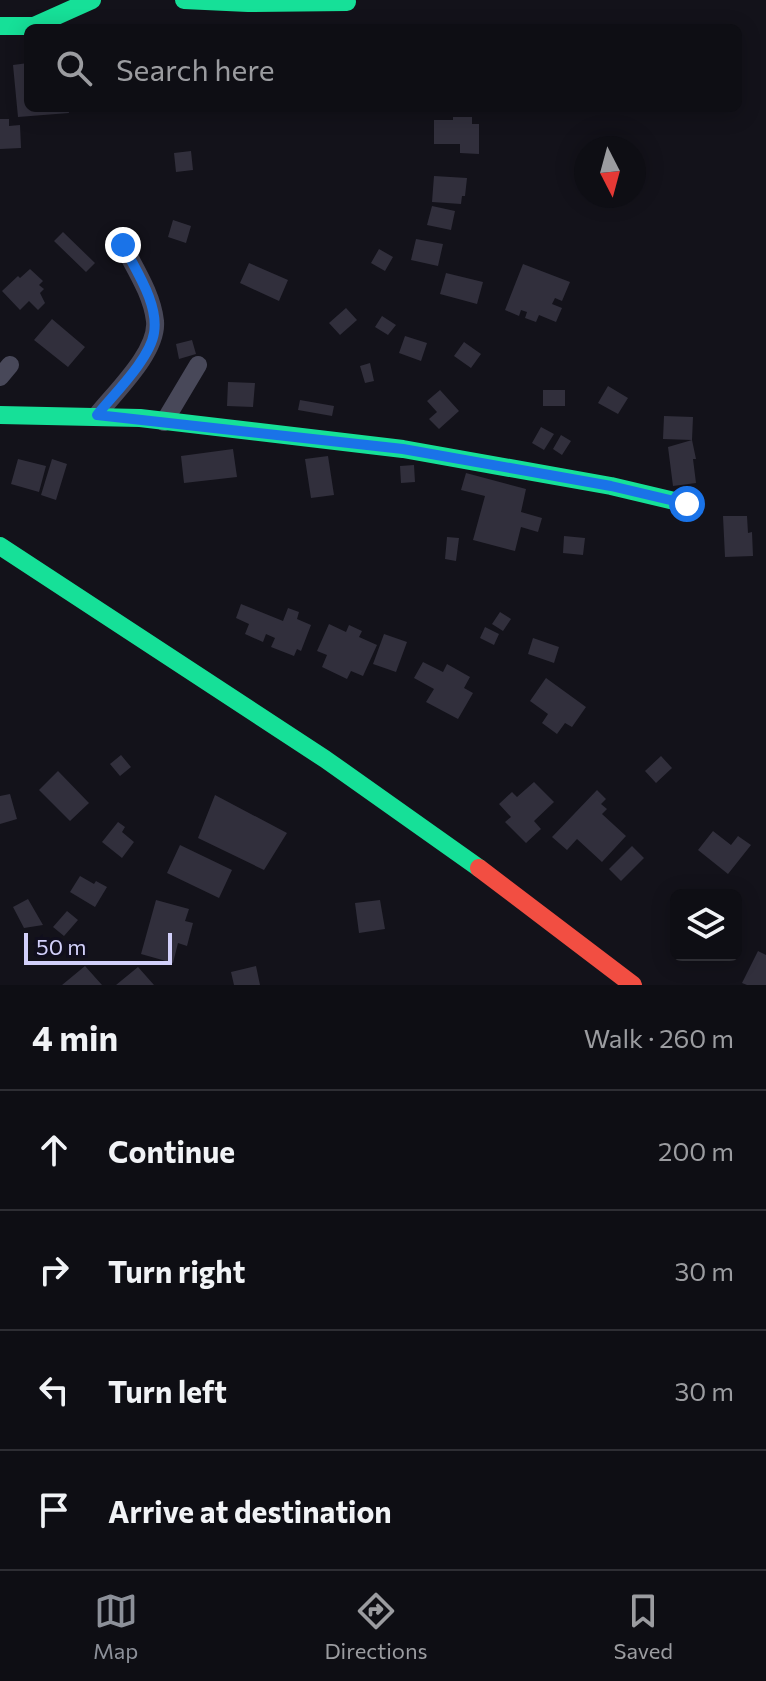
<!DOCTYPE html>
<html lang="en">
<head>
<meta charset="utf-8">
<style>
  body { margin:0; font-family:Commissioner,sans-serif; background:#17171d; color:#f1f3f6 }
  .controls { position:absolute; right:24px; bottom:24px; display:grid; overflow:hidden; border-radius:12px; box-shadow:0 4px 20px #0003 }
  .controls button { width:72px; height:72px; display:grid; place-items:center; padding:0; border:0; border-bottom:2px solid #2e2e34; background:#0e0e14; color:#f1f3f6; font:40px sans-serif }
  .compass { position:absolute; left:574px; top:136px; width:72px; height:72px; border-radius:50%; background:#0e0e14; box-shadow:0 4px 20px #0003; rotate:174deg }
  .scale { position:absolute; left:24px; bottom:20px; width:148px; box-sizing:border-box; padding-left:8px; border:4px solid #d2d0fa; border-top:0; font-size:22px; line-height:28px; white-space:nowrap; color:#d2d0fa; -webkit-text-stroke:6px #100e1d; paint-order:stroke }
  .stop { position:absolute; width:24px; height:24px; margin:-18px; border:6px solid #1a73e8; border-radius:50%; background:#fff }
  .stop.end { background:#1a73e8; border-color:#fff; box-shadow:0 2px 8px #0008 }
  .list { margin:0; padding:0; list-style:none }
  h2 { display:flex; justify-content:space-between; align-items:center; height:104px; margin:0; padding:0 32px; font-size:34px }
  h2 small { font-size:26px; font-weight:400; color:#9b9ca0 }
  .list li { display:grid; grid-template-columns:52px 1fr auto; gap:24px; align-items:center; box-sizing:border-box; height:120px; padding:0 32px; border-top:2px solid #2e2e34 }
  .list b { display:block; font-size:30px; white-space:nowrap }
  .list em { font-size:26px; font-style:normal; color:#9b9ca0 }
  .icon { flex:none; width:44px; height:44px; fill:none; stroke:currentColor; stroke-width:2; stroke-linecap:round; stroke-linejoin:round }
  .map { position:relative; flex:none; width:766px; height:985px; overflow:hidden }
  .search { position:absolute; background:#0e0e14; box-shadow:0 4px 20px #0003; left:24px; right:24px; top:24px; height:88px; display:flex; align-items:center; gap:20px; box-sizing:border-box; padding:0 28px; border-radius:12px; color:#9b9ca0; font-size:30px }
  .sheet { height:584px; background:#0e0e14 }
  nav { display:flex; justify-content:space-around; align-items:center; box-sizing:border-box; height:112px; border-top:2px solid #2e2e34; background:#0e0e14; font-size:22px; color:#9b9ca0 }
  nav a { display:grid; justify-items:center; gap:4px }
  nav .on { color:#8c9099 }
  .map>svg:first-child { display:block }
</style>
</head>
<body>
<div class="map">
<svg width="766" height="985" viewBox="0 0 766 985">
  <rect width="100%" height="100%" fill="#13121a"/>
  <path fill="#312f3c" d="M28,63v45h40l1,5 -51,4 -5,-52z
    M453,117h19v7h7v30l-19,-1v-9h-26v-24h19z
    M0,119h9v7l11,-1 1,23 -21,1z
    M191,151l2,19 -17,2 -2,-19z
    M434,176l33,2 -2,18h-3l-1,8 -29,-2z
    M432,206l23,5 -4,19 -24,-5z
    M173,220l18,6 -5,17 -18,-6z
    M63,232l32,31 -9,9 -32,-31z
    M416,239l27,5 -5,22 -27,-6z
    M379,249l14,8 -8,14 -14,-8z
    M249,263l39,17 -9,21 -39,-18z
    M523,264l47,18 -8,19 -7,-3 -3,6 10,4 -6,14 -17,-7 -3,7 -11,-4 2,-6 -6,-2 -2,6 -14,-6z
    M30,269l13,12 -4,4 5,4 -4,4 5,10 -7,7 -9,-9 -9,9 -18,-19 16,-15 2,2z
    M446,273l37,9 -6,22 -37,-10z
    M346,308l11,12 -17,15 -11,-12z
    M382,316l14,9 -8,10 -13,-8z
    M52,319l33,28 -17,20 -34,-27z
    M405,336l22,7 -6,18 -22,-8z
    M192,340l4,14 -17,5 -3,-15z
    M464,342l17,12 -10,14 -17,-12z
    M370,363l4,18 -9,2 -5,-17z
    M228,382l27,1 -2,24 -26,-1z
    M608,386l20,12 -10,16 -20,-11z
    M440,390l19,21 -20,18 -10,-10 8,-7 -10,-11z
    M543,390h22v16h-22z
    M300,400l34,6 -2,10 -34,-6z
    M664,416l29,1 -1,23 -29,-1z
    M541,427l13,7 -10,16 -12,-7z
    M561,435l10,6 -9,14 -9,-6z
    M692,440l4,19h-3l3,24 -23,3 -5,-39z
    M233,449l4,28 -53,6 -3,-27z
    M328,456l6,39 -23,3 -6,-39z
    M18,459l28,7 -7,26 -28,-8z
    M52,459l15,5 -11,36 -15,-5z
    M414,465l1,17 -14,1 -1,-17z
    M466,473l60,16 -5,23 21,6 -4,14 -17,-5 -6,24 -42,-11 12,-44 -24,-6z
    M723,516h24l1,17 4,-1 1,24 -28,1z
    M564,536l21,2 -2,17 -20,-2z
    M447,537l12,1 -3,23 -11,-2z
    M241,604l42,17 5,-13 11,4 -2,7 14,6 -10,26 -4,-2 -3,7 -23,-9 4,-9 -9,-4 -3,8 -18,-8 4,-10 -13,-6z
    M500,612l11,7 -8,12 -11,-7z
    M329,624l17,8 3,-7 13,6 -3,6 18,8 -14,31 -12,-5 -4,8 -25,-12 5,-12 -10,-4z
    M485,627l14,7 -5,11 -14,-7z
    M384,634l23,8 -11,30 -23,-8z
    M533,638l26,9 -5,16 -26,-9z
    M423,662l20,10 4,-8 23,13 -6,11 9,5 -15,26 -32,-17 8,-13 -20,-11z
    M546,678l40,29 -14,20 -7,-4 -8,11 -15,-11 6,-9 -18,-13z
    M121,755l10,12 -11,9 -10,-12z
    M661,756l11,12 -16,15 -11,-12z
    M58,771l31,32 -19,18 -31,-31z
    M534,782l20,20 -20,19 7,8 -15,14 -21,-21 6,-5 -12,-13 13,-12 5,5z
    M597,790l9,9 -5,5 6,5 -5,5 24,22 -24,26 -25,-23 -10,11 -15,-13z
    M10,794l7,25 -17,5v-28z
    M215,795l72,38 -23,37 -66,-32z
    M118,822l7,5 -3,5 12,10 -12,16 -20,-16z
    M713,831l18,14 7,-9 13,9 -23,29 -30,-24z
    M180,845l52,25 -13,28 -52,-25z
    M632,846l12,12 -23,23 -12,-12z
    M80,876l14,8 2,-3 11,6 -12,20 -25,-15z
    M28,899l15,26 -19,3 -11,-21z
    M156,900l33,9 -4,12 8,2 -6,23 -9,-3 -5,20 -32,-9z
    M380,900l5,29 -26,4 -4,-30z
    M67,911l11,9 -14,16 -11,-9z
    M758,951l8,4v30h-19l-5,-2z
    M85,966l17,19h-40z
    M256,966l4,19h-26l-3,-13z
    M138,967l16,18h-38z"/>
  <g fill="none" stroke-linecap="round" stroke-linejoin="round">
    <path stroke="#484859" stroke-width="18" d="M0,377l10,-12
      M97,415c18,-23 61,-63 58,-94 -3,-27 -20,-52 -32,-76
      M164,422l34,-57"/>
    <path stroke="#16e098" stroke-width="18" d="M184,0l64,3 99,-1
      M0,26h34l58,-26
      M0,415l140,3 263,31 208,37 76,18
      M0,546l325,213 154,109"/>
    <path stroke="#f24e42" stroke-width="18" d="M479,868l154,117"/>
  </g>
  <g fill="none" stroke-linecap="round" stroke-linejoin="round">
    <path stroke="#1a73e8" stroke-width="10" d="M123,245c13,26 36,59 31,88 -4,26 -41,62 -57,82l306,34 208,37 76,18"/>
  </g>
</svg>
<div class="controls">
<button><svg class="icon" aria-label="layers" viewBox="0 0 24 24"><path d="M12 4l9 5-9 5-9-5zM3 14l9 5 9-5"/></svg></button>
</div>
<svg class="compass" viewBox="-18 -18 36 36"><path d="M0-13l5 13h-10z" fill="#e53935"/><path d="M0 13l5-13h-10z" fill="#9b9ca0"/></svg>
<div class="scale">50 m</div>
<div class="stop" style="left:687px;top:504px"></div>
<div class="stop end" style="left:123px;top:245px"></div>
<div class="search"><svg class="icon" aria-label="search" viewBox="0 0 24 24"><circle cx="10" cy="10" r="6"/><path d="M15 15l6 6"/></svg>Search here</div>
</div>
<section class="sheet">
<h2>4 min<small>Walk · 260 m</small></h2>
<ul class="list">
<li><svg class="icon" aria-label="ahead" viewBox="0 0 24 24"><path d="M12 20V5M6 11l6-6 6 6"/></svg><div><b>Continue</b></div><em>200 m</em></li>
<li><svg class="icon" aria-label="right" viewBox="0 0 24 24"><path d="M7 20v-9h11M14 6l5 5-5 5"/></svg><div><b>Turn right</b></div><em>30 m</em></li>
<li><svg class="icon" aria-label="left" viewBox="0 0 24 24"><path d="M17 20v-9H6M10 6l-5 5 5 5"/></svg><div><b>Turn left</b></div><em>30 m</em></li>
<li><svg class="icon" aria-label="arrive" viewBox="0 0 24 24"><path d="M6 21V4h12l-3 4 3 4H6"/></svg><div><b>Arrive at destination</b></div></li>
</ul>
</section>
<nav>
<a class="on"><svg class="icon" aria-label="map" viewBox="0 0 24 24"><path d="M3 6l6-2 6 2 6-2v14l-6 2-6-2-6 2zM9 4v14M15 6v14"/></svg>Map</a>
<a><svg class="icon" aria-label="directions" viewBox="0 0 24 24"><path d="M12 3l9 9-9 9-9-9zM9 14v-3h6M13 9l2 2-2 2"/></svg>Directions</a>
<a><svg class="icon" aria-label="saved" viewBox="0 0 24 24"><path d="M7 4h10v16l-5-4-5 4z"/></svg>Saved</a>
</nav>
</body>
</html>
